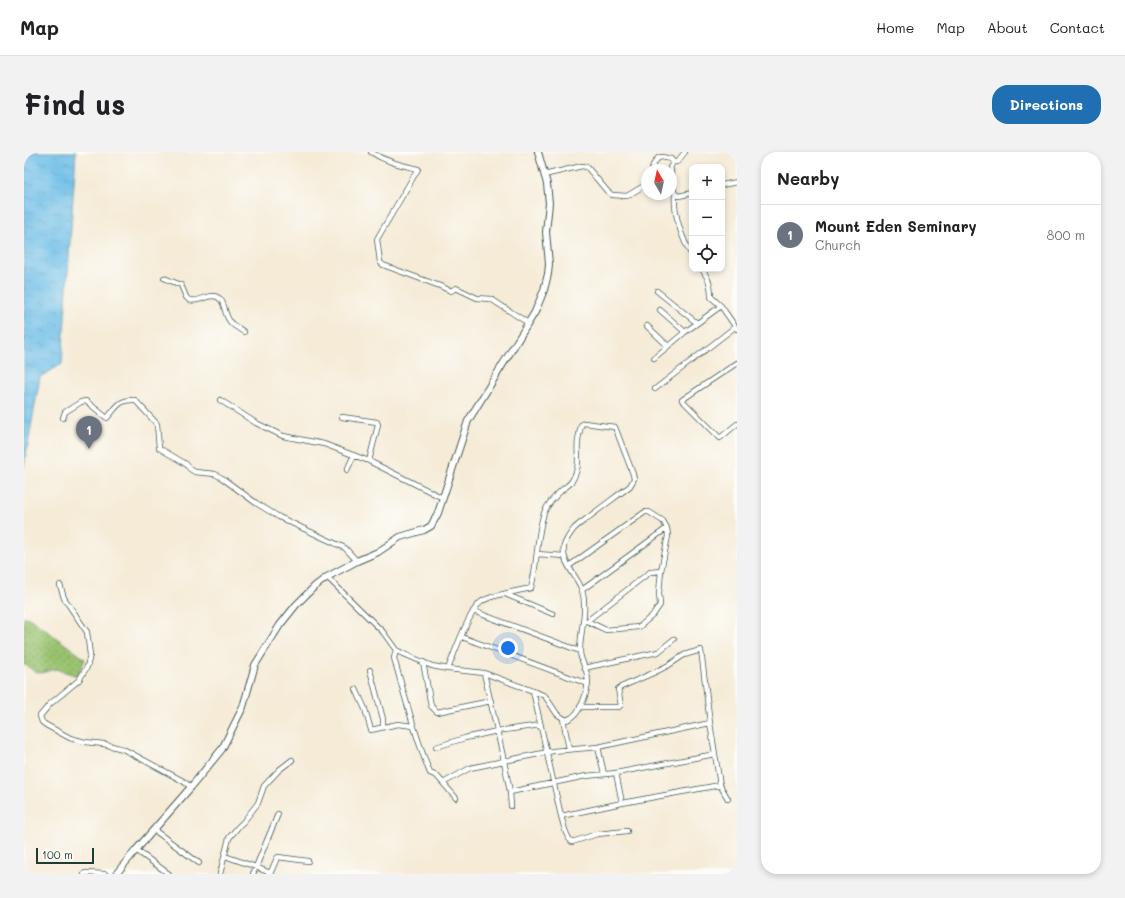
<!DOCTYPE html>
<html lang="en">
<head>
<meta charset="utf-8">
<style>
  body { margin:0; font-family:Mali,sans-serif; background:#f2f2f2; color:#202124 }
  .controls { position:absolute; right:12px; top:12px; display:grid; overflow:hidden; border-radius:8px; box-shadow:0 2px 6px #0003 }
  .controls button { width:36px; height:36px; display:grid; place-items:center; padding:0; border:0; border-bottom:1px solid #e0e0e0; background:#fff; color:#202124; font:20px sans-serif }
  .compass { position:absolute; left:617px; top:12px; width:36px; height:36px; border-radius:50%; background:#fff; box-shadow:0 2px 6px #0003; rotate:351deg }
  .scale { position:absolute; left:12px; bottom:10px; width:58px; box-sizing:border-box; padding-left:4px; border:2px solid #1f3d34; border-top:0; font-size:11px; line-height:14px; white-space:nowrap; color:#1f3d34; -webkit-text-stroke:3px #fdfcf7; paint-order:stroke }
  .you { position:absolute; left:484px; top:496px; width:14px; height:14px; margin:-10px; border:3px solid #fff; border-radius:50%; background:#1a73e8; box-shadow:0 0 0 6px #1a73e833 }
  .badge { display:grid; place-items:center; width:26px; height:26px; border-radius:50%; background:#1f6fb2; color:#fff; font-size:13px; font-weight:700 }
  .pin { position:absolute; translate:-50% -33px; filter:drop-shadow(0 1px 2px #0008) }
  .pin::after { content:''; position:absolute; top:21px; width:14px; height:12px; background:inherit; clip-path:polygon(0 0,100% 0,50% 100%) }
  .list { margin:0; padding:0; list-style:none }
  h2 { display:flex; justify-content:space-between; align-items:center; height:52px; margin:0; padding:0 16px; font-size:17px }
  h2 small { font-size:13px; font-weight:400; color:#757577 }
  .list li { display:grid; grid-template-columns:26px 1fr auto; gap:12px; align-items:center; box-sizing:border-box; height:60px; padding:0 16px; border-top:1px solid #e0e0e0 }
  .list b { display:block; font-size:15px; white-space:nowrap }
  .list p { margin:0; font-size:13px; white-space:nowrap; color:#757577 }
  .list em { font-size:13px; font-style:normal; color:#757577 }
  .icon { flex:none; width:22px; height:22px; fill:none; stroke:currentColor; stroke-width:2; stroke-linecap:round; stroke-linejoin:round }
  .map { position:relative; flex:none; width:713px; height:722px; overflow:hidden; border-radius:16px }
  header { display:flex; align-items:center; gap:24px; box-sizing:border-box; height:56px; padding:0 20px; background:#fff; border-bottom:1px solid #e0e0e0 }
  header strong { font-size:19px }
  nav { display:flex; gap:22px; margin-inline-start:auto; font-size:14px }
  .intro { display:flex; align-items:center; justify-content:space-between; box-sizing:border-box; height:96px; padding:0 24px }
  h1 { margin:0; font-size:28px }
  .button { padding:10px 18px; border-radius:16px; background:#1f6fb2; color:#fff; font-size:14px; font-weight:700 }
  main { display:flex; gap:24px; padding:0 24px }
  aside { flex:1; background:#fff; border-radius:16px; box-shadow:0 2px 6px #0003 }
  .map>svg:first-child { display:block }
</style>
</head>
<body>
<header>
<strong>Map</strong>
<nav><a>Home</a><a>Map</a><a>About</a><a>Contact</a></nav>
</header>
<div class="intro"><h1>Find us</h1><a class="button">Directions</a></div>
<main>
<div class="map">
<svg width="713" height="722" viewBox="0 0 713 722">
  <defs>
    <pattern id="grass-dots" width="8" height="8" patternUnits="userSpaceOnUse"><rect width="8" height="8" fill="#99c26e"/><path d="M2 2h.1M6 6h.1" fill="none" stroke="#7c9f5b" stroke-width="1.8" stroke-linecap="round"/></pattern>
    <pattern id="water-ripples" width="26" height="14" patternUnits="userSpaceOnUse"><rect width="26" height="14" fill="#6cbde7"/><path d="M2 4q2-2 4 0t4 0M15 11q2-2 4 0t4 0" fill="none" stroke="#589bbc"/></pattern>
  </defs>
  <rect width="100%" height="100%" fill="#fdfcf7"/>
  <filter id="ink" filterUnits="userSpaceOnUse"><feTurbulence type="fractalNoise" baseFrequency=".025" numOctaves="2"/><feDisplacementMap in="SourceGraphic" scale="8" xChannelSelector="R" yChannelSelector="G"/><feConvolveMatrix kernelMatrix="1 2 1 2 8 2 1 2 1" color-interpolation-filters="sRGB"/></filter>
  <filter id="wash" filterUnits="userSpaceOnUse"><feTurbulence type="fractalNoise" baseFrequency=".012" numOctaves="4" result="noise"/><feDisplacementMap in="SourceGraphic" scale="16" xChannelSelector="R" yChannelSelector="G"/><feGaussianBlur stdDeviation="0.9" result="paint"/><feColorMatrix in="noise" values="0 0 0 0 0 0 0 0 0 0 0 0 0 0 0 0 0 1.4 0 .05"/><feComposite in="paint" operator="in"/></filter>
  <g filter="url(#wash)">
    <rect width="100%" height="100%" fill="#f5ebd7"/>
    <path fill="url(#grass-dots)" stroke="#5c8051" d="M0,465l5,1 21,15 35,26 -7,17 -22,-7 -15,4 -6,-1 -9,-7h-2z"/>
    <path fill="url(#water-ripples)" stroke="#467d8e" d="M0,0h52l-14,212 -22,13 -16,90z"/>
  </g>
  <g filter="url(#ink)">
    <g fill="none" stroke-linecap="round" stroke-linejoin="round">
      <defs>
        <path id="street" d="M347,0c15,10 30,13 47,17l-41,70 3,23 3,3 57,21 11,5 5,-3 21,10 14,1 37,24
          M649,10h4l8,-10
          M628,18l1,-5 5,-7 4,-1 9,2 2,3 -3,6 1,2
          M647,20v8l4,14 4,2 13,-3
          M520,23l38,-9 5,1 20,24 5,4 15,1 20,-12
          M698,33l15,-3
          M651,42c-2,18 7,46 17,61
          M678,117c7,11 9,15 9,28l10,9 16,23
          M140,126l17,7 5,12 3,3c9,3 15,-4 24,-4 13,1 10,16 16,24 3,6 10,8 15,12
          M633,139l40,32
          M636,158l25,22
          M623,174l21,20
          M630,206l31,-26 36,-26
          M713,211l-42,28 -13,9 38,38 17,-14
          M631,237l80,-62
          M196,248l36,23 27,13 41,8 45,17 74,37
          M318,265l35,5 1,3 -9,36
          M39,266l2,-6 16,-10 5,-1 21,17c10,-11 12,-19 28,-18l22,24 2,24 27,16 4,5 5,3 20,2 7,4 34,25 23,14 66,31 12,13
          M323,318l7,-15
          M513,402l27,2
          M545,414l76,-54h4l14,9 4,7 1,8 -7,35 -2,22 1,12 -7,10 -14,12 -33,3 -19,-9h-4
          M303,425l56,55 13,18 8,4 28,12 16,3 36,4 49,18 12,5 12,18 9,6c15,-3 24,-33 21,-46 -2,-9 -7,-14 -7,-23 0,-20 8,-41 2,-61 -5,-14 -21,-28 -18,-44 1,-4 6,-12 9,-16 4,-5 11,-9 16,-13 14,-11 28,-21 41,-31l4,-7 -1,-5 -18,-47 -31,-4 -3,2c-1,5 -2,10 -3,15 -2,17 4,23 -6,41 -2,3 -6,6 -9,8 -8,7 -15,14 -19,24 -8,24 -6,50 -13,75 -13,3 -41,7 -50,14 -12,9 -27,52 -33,67
          M36,433l4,13 23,34 3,23 -3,12 -8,13 -29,24 -10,12 2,6 4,3 24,13 15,4 19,2 19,5 60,32 8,6
          M558,438l85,-62
          M481,442l48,20
          M449,459l107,40
          M563,469l63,-49 11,-1
          M438,485l126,47
          M372,498l-2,8c11,39 21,78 36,115l7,3 19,22
          M399,510l8,44 6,6 54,-11
          M560,516l74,-16 16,-13
          M346,518l13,49v8
          M460,521l20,88 49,-10 45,-4 112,-24
          M332,537l9,20 6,21 27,-6 15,2
          M509,539l28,125c3,9 4,20 11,26l25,-8 30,-3
          M556,555h39l2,-2 -3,-16 3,-2 32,-14 16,-8 15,-10 17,-5 9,73 10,62 8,14
          M539,567l6,30
          M412,595l29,-9 32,-7 44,-6
          M574,595l6,27
          M592,621l6,30
          M419,631l27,-15 34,-7 6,31 1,14
          M486,640l76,-16 30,-3 99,-19
          M537,664l61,-13 98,-18
          M130,678l45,33
          M112,698l33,24
          M201,704l31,11 14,6
          M60,722l1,-1 20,1
          M196,722l9,-36 9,-11 6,-6 14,-18 6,-17 15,-16 13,-10
          M229,722l25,-60
          M246,722l7,-16 1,-1 30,4"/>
        <path id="secondary" d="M92,722l20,-24 55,-63 31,-38 21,-42 12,-42 25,-40 16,-20 18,-18 13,-10 30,-16 21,-9 22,-15 24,-7 7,-4 7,-13 30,-92 67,-109 9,-22 4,-16 1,-10 -3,-32 3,-29 -2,-19 -9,-32"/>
      </defs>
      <use href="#street" stroke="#3f574c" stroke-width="6"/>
      <use href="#secondary" stroke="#3f574c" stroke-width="8"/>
      <use href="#street" stroke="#fff" stroke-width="4.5"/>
      <use href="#secondary" stroke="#fff" stroke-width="6"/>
    </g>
  </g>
</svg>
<div class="controls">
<button>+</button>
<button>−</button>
<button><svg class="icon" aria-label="locate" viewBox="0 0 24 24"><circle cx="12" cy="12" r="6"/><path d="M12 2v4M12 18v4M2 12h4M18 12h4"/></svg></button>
</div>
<svg class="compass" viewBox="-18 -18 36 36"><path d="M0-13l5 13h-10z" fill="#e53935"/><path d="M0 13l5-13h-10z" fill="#757577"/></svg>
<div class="scale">100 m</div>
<div class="you"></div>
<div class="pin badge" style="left:65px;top:297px;background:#6b7280">1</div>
</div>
<aside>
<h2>Nearby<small></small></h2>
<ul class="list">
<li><span class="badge" style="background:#6b7280">1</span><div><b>Mount Eden Seminary</b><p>Church</p></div><em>800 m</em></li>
</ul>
</aside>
</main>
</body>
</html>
